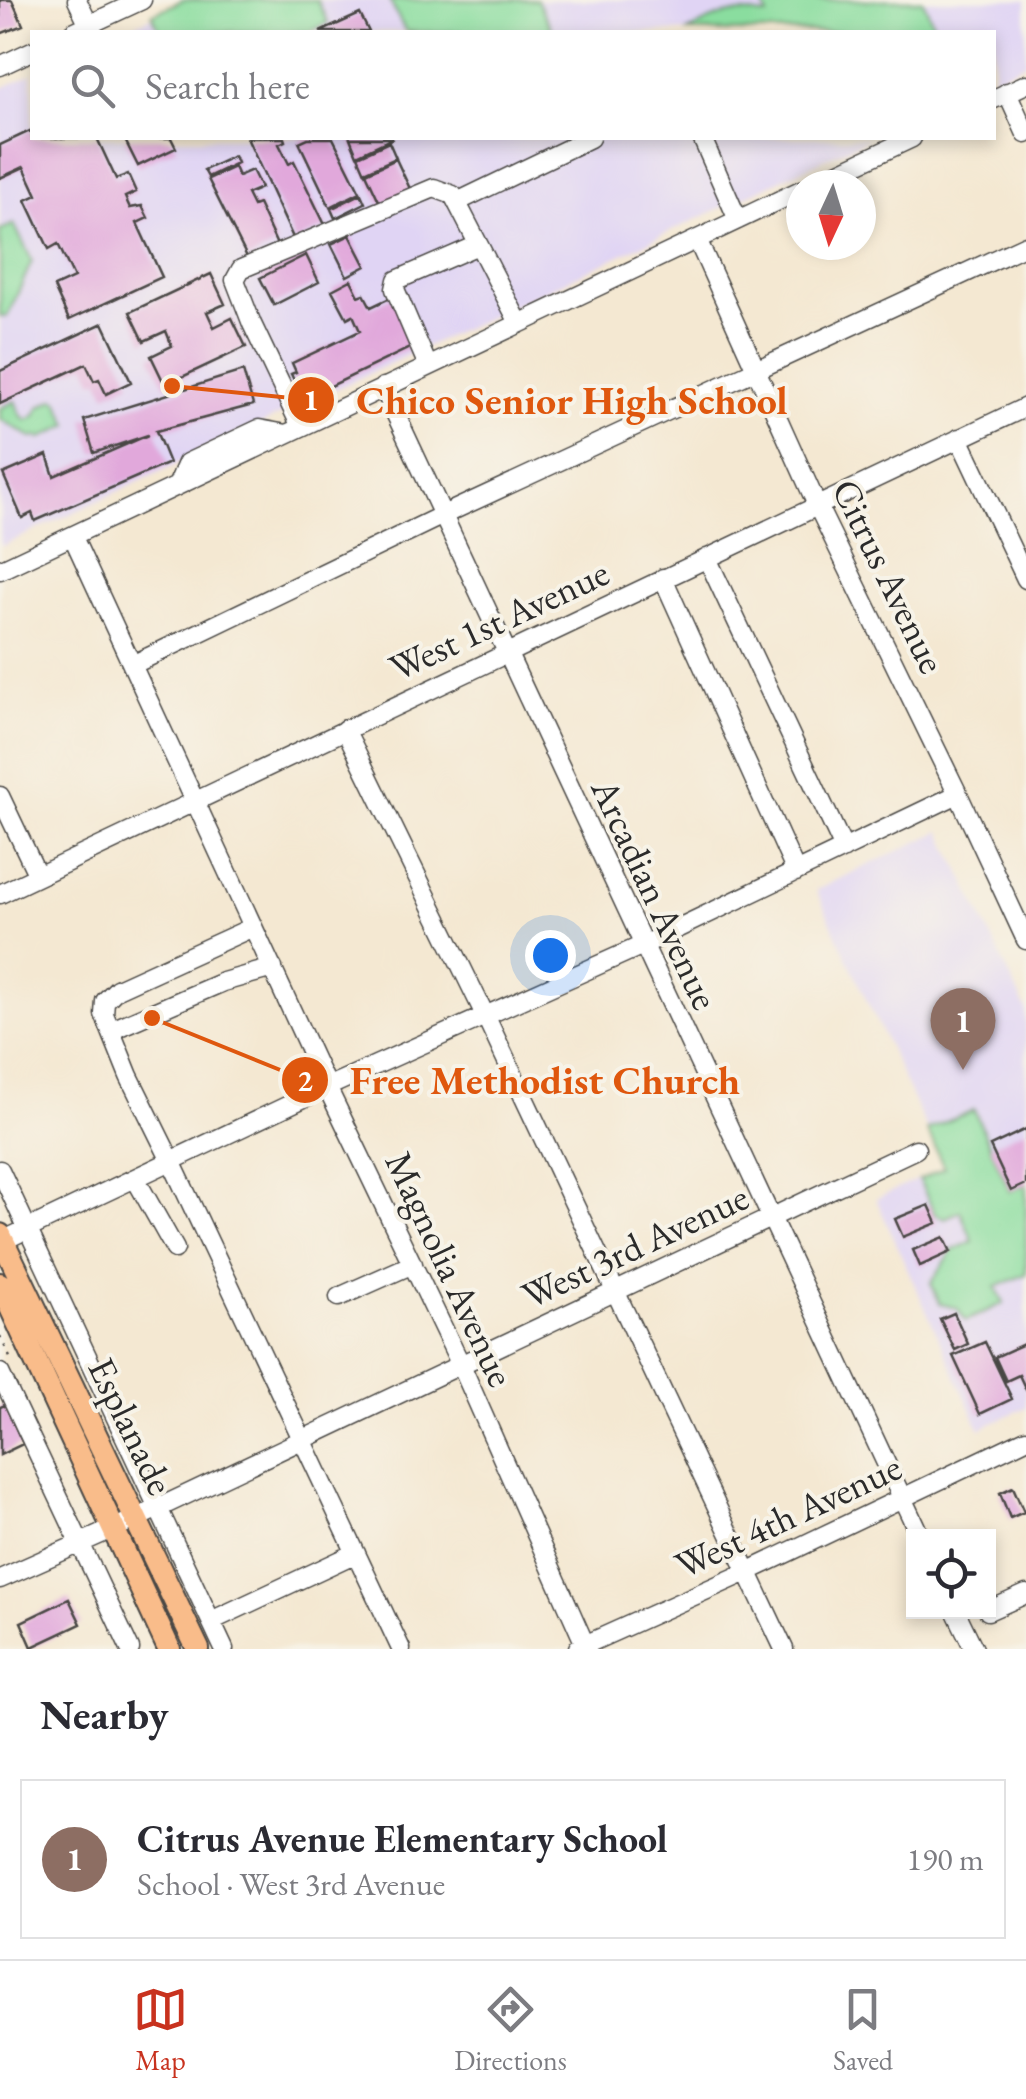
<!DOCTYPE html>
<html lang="en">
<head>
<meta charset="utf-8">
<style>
  body { margin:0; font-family:"EB Garamond",serif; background:#f2f2f3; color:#2b2b33 }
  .controls { position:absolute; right:30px; bottom:30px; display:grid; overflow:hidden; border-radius:0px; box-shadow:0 5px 15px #0003 }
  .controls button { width:90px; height:90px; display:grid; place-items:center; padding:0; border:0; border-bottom:2px solid #e1e1e2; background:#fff; color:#2b2b33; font:50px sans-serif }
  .compass { position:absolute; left:786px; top:170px; width:90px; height:90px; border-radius:50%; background:#fff; box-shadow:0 5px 15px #0003; rotate:184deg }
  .you { position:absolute; left:550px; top:955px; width:35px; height:35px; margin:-25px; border:8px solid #fff; border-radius:50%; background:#1a73e8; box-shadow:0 0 0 15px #1a73e833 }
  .badge { display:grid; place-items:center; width:65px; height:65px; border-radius:50%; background:#c8321e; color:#fff; font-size:32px; font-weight:700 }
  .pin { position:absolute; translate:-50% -82px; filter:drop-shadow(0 2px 5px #0008) }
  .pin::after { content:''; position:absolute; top:52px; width:35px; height:30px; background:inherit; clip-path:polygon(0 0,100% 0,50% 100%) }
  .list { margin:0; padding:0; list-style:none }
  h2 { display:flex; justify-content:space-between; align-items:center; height:130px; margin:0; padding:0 40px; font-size:42px }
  h2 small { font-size:32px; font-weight:400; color:#7c7c81 }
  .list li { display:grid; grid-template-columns:65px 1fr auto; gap:30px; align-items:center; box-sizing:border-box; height:160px; margin:0 20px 20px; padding:0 20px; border:2px solid #e1e1e2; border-radius:0px }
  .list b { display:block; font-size:38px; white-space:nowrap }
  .list p { margin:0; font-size:32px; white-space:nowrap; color:#7c7c81 }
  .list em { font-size:32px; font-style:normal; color:#7c7c81 }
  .icon { flex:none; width:55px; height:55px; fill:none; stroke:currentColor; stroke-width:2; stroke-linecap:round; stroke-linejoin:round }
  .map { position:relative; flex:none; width:1026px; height:1649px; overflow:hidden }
  .search { position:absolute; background:#fff; box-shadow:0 5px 15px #0003; left:30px; right:30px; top:30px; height:110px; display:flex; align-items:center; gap:25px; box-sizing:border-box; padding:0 35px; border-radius:0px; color:#7c7c81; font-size:38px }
  .sheet { height:310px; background:#fff }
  nav { display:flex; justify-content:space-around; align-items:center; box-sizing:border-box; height:140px; border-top:2px solid #e1e1e2; background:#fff; font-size:28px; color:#7c7c81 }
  nav a { display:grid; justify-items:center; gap:5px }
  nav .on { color:#c8321e }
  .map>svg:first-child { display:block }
</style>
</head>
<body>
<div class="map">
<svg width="1026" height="1649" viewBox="0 0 1026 1649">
  <rect width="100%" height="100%" fill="#f7f3e8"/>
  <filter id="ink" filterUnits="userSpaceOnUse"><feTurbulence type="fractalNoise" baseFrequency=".01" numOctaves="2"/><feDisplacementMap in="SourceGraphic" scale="20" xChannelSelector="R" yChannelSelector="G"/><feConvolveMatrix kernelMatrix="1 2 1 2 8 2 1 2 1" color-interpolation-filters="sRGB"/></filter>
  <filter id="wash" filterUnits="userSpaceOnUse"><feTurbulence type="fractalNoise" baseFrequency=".0048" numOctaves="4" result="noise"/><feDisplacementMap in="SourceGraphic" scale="40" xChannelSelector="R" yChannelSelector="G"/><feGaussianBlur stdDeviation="2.25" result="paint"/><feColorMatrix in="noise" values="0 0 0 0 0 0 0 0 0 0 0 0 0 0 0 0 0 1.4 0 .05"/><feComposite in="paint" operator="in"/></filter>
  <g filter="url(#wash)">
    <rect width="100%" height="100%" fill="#f4e8d2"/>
    <path fill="#e0d4f4" d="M188,0h838v62l-32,16v-46h-874z
      M32,74v64h837l-869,409v-458z
      M941,831l85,179v397l-46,22 -104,-230 68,-32 -128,-277z"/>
    <path fill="#8add9f" stroke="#5a8465" stroke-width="2.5" d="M183,0h134l11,23 -19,9h-149l-8,-18z
      M389,0h148l16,32h-147z
      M762,0h161l14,32h-249c28,-18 47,-23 80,-16z
      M14,224l18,37 -23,52 -3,4 -6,-1v-86z
      M54,399l4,1 11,25 -29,14 -2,-3 -5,2 -33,-19v-11l15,-7 6,14 5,5 8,-3 6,-10z
      M974,1110l36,81 16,-7v90l-30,13 8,16 -38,18 -9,-13 -17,-4 -9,-21 22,-33 20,-9 -13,-30 -15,7 -10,-4 -16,-34 25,-12 -17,-38z"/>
    <g id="blocks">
      <path fill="#e1a8db" d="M0,0h12l11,25 -23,9z
        M360,14l9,18h-49z
        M32,130v8h65l19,41 12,-5 8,18 -11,5 5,11 12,-2 6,12 -11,5 25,54 -93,43 -15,-33 20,-9 -16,-34 -9,5 -23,-49 11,-5 -13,-28 -24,11v-33z
        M124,138h47l5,10 -38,18z
        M247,138h37l1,3 -6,3 10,20 5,-3 32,66 -31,15z
        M308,138h25l27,54 -30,15 -31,-65z
        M350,138h43l-36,17z
        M389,142l7,16 -31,14 -7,-16z
        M234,156l3,7 -29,14 -4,-7z
        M396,159l15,32 -30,14 -15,-32z
        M234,167l4,9 14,-6 9,18 -14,6 6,12 5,-2 19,41 -29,14 -40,-80z
        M361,194l4,9 -30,15 -4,-9z
        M350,235l16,31 -19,10 -16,-32z
        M306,255l13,27 -45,23 -14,-27z
        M211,274l14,30 -18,8 7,15 18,-9 14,29 -81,38 -14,-29 21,-10 -6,-15 -22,10 -14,-29z
        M351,280l8,16 5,-2 7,13 21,-10 22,49 -106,51 -4,-8 -5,2 -8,-17 5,-2 -4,-9 68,-32 -7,-16 -6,3 -15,-28z
        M103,323l28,59 -25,12 -7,-15 -5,2 -8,-17 -86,40v-33z
        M243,371l10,34 -97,26 13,32 -134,58 -3,-8 -10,5 -19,-44 44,-19 7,21 94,-41 -54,18 -10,-33z
        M1026,1129v55l-15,7 -21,-45z
        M929,1205l8,18 -34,14 -8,-18z
        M944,1237l7,15 -31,14 -7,-16z
        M954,1313l14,31 -13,6 -15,-31z
        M985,1342l27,57 -32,15 -27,-58z
        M1026,1343v47l-7,-15 -13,6 -11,-24z
        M5,1405l18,39 -23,11v-48z
        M1013,1487l11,25 -14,6 -10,-25z
        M69,1599l12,25 -49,23 -11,-25z"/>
    </g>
  </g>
  <g filter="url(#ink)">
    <use href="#blocks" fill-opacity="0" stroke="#494744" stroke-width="2.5"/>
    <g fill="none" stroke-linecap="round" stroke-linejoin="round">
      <defs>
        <path id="minor" d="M77,0l12,25
          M73,32l69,-32
          M0,66l32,-15
          M1007,92l19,42
          M994,99l32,-15
          M702,138l36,82
          M812,185l100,-47
          M457,202l133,-64
          M697,239l120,266 141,289 68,146
          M428,366l-33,-77 2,-9 81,-35
          M383,387l537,1149
          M301,427l-49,-103 -17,-44 6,-11 193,-81 19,7 66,128
          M959,438l67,141
          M177,486l10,-23 72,-34 27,5
          M73,537l254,550 134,278 126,284
          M707,558l137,291
          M0,570l801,-380
          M663,578l133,294
          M132,665l311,-150 583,-270
          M345,729l140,286 299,634
          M0,796l38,80
          M0,894l1026,-487
          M253,927l-136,62 -12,12 -1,13 25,62 42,85 230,488
          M112,1030l111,-48 50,-14
          M0,1170l224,479
          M135,1178l40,71
          M0,1242l327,-155 316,-142 315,-151
          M339,1297l74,-33
          M0,1373l130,276
          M0,1579l137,-61 779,-369
          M988,1611l38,-17
          M956,1612l18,37
          M211,1621l145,-68
          M578,1648l169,-76 279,-133"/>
        <path id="major" d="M0,1235l198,414
          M0,1284l169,365"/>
      </defs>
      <use href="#minor" stroke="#494744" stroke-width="21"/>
      <use href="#major" stroke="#494744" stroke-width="26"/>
      <path stroke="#494744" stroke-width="2.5" stroke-dasharray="2.5 8" stroke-linecap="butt" d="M0,1336l12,26"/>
      <use href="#minor" stroke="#fff" stroke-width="18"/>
      <use href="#major" stroke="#f9bc8a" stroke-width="22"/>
    </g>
  </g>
  <g text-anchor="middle" stroke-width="8" stroke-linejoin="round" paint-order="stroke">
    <g font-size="38" fill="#2b2b2b" stroke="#f7f3e8">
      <text transform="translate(889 576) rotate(64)" y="13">Citrus Avenue</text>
      <text transform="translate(499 620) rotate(-25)" y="13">West 1st Avenue</text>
      <text transform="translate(655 894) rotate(65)" y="13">Arcadian Avenue</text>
      <text transform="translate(635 1246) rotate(-25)" y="13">West 3rd Avenue</text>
      <text transform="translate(450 1269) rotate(65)" y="13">Magnolia Avenue</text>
      <text transform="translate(131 1426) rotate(64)" y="13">Esplanade</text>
      <text transform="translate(788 1516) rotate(-25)" y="13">West 4th Avenue</text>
    </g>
  </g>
  <path fill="none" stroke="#df570e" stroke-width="4" d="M172 386L311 400M152 1018L305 1080"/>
  <g fill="#df570e" stroke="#f7f3e8" stroke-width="4">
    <circle cx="172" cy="386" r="10"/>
    <circle cx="152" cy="1018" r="10"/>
    <circle cx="311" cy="400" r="25"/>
    <circle cx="305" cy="1080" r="25"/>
  </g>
  <g font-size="30" text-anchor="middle" font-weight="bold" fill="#fff">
    <text x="311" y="410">1</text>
    <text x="305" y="1091">2</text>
  </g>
  <g font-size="40" text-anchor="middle" font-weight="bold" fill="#df570e" stroke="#f7f3e8" stroke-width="8" stroke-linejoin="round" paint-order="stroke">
    <text x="572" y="414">Chico Senior High School</text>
    <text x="545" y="1094">Free Methodist Church</text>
  </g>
</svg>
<div class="controls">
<button><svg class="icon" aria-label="locate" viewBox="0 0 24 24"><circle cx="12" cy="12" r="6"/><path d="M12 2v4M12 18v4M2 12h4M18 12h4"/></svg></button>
</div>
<svg class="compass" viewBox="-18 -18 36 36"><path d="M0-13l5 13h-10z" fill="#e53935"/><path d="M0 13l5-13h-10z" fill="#7c7c81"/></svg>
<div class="you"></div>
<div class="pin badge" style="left:963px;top:1070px;background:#8d6e63">1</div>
<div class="search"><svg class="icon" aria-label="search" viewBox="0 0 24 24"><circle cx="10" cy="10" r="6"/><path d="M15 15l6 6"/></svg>Search here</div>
</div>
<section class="sheet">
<h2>Nearby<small></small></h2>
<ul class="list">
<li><span class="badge" style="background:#8d6e63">1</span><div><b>Citrus Avenue Elementary School</b><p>School · West 3rd Avenue</p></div><em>190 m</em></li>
</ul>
</section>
<nav>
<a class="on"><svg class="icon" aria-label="map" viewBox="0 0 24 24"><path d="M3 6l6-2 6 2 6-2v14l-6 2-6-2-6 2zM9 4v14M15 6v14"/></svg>Map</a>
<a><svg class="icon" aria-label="directions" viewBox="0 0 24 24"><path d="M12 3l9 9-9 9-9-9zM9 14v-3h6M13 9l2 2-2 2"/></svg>Directions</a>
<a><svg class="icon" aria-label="saved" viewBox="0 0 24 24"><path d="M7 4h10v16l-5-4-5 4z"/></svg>Saved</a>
</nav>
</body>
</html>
